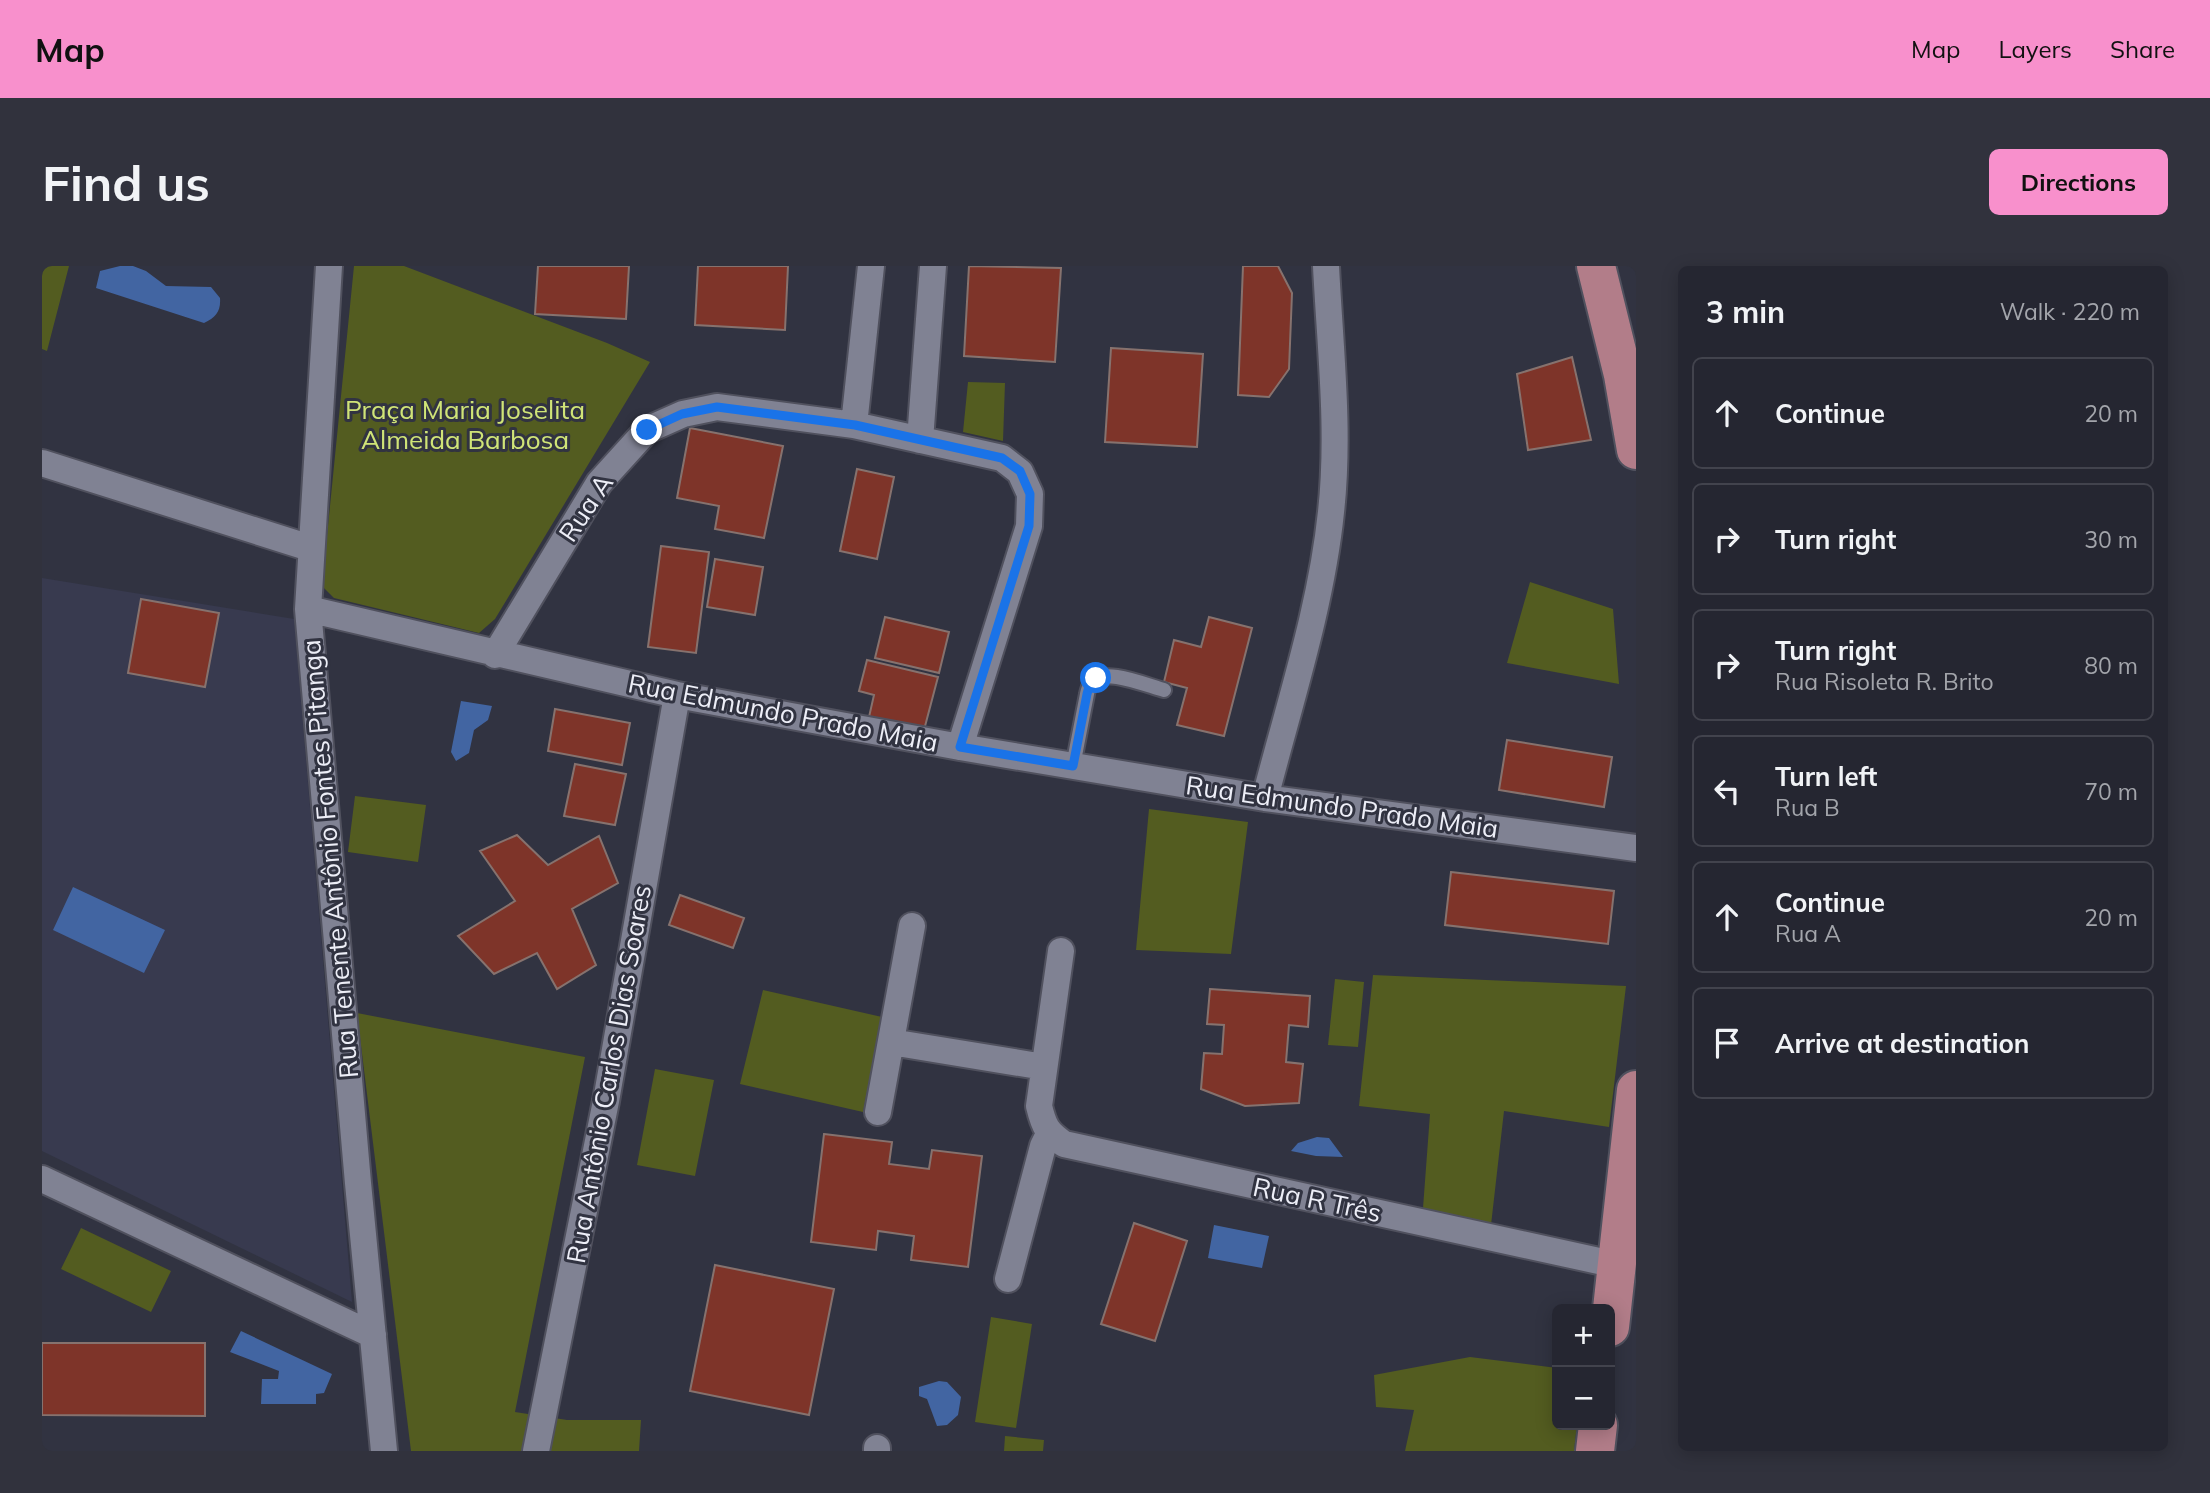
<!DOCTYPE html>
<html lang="en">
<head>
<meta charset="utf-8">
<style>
  body { margin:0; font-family:Mulish,sans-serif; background:#31323d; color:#f1f3f6 }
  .controls { position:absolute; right:21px; bottom:21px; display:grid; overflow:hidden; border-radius:10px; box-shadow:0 4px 18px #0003 }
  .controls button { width:63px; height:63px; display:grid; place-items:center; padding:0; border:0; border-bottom:2px solid #42434d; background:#252631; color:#f1f3f6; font:35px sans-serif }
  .stop { position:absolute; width:21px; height:21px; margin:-16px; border:5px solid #1a73e8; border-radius:50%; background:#fff }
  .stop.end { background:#1a73e8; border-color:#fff; box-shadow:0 2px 7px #0008 }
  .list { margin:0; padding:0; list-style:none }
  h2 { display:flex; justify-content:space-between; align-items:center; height:91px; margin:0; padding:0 28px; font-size:30px }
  h2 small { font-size:23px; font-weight:400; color:#a3a5ab }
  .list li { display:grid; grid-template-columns:46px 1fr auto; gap:21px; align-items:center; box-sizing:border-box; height:112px; margin:0 14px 14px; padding:0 14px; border:2px solid #42434d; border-radius:10px }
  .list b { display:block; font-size:26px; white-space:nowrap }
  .list p { margin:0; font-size:23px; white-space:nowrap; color:#a3a5ab }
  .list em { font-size:23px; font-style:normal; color:#a3a5ab }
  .icon { flex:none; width:38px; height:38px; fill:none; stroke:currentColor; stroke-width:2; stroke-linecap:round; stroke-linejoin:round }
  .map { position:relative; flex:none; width:1594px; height:1185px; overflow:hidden; border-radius:10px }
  header { display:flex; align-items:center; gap:42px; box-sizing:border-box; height:98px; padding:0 35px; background:#f890cc; color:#111 }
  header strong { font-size:33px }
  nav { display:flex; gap:38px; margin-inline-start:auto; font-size:24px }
  .intro { display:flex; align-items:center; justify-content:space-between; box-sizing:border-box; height:168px; padding:0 42px }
  h1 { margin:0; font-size:49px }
  .button { padding:18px 32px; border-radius:10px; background:#f890cc; color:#111; font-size:24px; font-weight:700 }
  main { display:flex; gap:42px; padding:0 42px }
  aside { flex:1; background:#252631; border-radius:10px; box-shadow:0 4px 18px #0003 }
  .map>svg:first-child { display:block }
</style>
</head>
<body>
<header>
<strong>Map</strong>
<nav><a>Map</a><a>Layers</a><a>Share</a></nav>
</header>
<div class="intro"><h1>Find us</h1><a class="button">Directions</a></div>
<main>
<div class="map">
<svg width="1594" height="1185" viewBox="0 0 1594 1185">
  <rect width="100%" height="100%" fill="#313341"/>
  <path fill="#383a4f" d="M0,312l252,41 58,683 -310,-151z"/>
  <path fill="#535c20" d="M0,0h27l-22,85 -5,-2z
    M312,0h50l203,77 43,19 -155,257 -16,14 -145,-35 -12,-12z
    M926,116l37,1 -2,58 -40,-9z
    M1488,316l83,27 6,75 -112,-21z
    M313,530l71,9 -8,57 -70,-10z
    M1107,543l99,13 -17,132 -95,-4z
    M1331,709l253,11 -17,141 -105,-16 -13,114 -68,-17 7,-94 -71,-8z
    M1293,713l29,3 -6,65 -30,-2z
    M721,724l119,27 -19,95 -123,-28z
    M315,747l228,44 -70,355 52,8h74l-2,31h-228z
    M613,803l59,11 -19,96 -58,-11z
    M39,962l90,43 -20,41 -90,-43z
    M949,1051l41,7 -16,104 -41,-6z
    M1428,1091l87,11v57h20l-3,26h-169l9,-41 -38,-3 -2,-32z
    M963,1170l39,4 -1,11h-39z"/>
  <path fill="#4265a2" d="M78,0h13l13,5 20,15 45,1 9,11c1,13 -4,20 -16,25l-108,-35 4,-17z
    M419,435l31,5 -4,14 -14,10 -5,23 -13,8 -5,-9z
    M31,621l92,43 -21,43 -91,-43z
    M1275,871l12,1 14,19 -27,-1 -25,-5 7,-8z
    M1172,959l55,11 -7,32 -54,-10z
    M199,1065l91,43 -8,19 -8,1v10h-55l1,-25h16l1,-8 -49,-19z
    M897,1115l8,1 14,15 -3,18 -11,10 -10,1 -10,-27 -8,-3v-9z"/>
  <path fill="#7e3429" stroke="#86726e" stroke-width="2" d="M496,0h91l-3,53 -91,-5z
    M656,0h90l-3,64 -90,-5z
    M927,0l92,2 -6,94 -91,-6z
    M1201,0h35l14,27 -3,76 -20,28 -31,-2z
    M1069,82l92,6 -6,93 -92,-5z
    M1530,91l19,83 -63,10 -11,-76z
    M648,162l93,18 -19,92 -49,-9 4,-23 -42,-8z
    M815,203l37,8 -17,82 -37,-8z
    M619,280l48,6 -13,101 -48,-6z
    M673,293l48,8 -8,48 -48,-8z
    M99,333l78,14 -14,74 -77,-14z
    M843,351l64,15 -10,41 -64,-15z
    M1167,351l43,11 -28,108 -47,-11 10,-37 -23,-6 10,-42 27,7z
    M825,394l71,17 -14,53 -55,-13 5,-22 -15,-4z
    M513,443l75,14 -8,42 -74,-14z
    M1465,474l105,17 -8,50 -105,-17z
    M533,498l51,10 -11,51 -51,-9z
    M475,569l31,30 51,-29 19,47 -46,26 24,56 -39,24 -20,-36 -43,21 -36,-38 57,-35 -35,-50z
    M1409,606l163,19 -6,53 -163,-19z
    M638,629l64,23 -11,30 -64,-23z
    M1168,723l100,7 -2,31 -19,-2 -3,37 17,2 -4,39 -54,3 -44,-17 3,-36 18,1 2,-29 -17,-1z
    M782,868l68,8 -3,22 40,5 3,-19 50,6 -14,111 -57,-7 3,-24 -36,-5 -2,19 -65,-8z
    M1092,957l53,18 -32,100 -54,-17z
    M673,999l119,24 -25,126 -119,-24z
    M0,1077h163v73l-163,-1z"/>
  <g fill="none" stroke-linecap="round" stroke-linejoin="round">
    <defs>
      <path id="lane" d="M1031,500l14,-72c0,-1 3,-11 4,-11 11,-17 57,3 73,7"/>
      <path id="street" d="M287,0l-21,343 50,574 26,268
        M812,159l17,-159
        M878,174l13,-174
        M0,197l268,85
        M266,343l369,86 283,52 305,51 371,50
        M453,389l104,-172 48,-53 36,-16 34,-7 137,18 148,33 18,14 10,22 -1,32 -69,221
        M1223,532c24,-94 56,-189 66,-286 9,-81 -1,-165 -5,-246
        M1019,685l-22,155c5,21 8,26 25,38l553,121
        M849,776l153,25
        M836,846l34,-186
        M0,913l331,156
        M966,1013l35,-133 6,-12
        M494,1185l70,-350 71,-406
        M835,1185v-3"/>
      <path id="primary" d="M1554,0l27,109 13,75
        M1568,1061l26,-237
        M1553,1185l3,-26"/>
    </defs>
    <use href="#lane" stroke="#50515e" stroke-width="18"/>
    <use href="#street" stroke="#50515e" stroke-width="30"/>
    <use href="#primary" stroke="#50515e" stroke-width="42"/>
    <use href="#lane" stroke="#808293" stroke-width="14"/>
    <use href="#street" stroke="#808293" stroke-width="26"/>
    <use href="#primary" stroke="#b27d89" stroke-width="38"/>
  </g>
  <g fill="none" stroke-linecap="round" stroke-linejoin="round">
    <path stroke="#1a73e8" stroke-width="9" d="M605,164l35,-16 35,-7 138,18 147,33 18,13 10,23 -1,32 -69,221 113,19 14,-72 3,-11 6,-5"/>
  </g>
  <g text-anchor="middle" stroke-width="6" stroke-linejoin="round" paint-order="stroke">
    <g font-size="26" fill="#d0e477" stroke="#313341">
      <text x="423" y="153">Praça Maria Joselita<tspan x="423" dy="30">Almeida Barbosa</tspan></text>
    </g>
    <g font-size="26" fill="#edeef7" stroke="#313341">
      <text transform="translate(544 242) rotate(-56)" y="9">Rua A</text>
      <text transform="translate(741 447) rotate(11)" y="9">Rua Edmundo Prado Maia</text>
      <text transform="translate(1300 541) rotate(8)" y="9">Rua Edmundo Prado Maia</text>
      <text transform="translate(288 593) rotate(-95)" y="9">Rua Tenente Antônio Fontes Pitanga</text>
      <text transform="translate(567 808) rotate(-80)" y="9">Rua Antônio Carlos Dias Soares</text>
      <text transform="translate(1275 934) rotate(12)" y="9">Rua R Três</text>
    </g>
  </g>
</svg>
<div class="controls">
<button>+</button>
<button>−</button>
</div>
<div class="stop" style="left:1054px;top:412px"></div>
<div class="stop end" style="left:605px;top:164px"></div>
</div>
<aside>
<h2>3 min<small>Walk · 220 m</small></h2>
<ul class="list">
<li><svg class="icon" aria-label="ahead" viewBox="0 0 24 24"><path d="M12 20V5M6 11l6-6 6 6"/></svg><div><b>Continue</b></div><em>20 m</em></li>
<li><svg class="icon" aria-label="right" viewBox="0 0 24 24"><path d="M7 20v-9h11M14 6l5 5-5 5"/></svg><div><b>Turn right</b></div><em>30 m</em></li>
<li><svg class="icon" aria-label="right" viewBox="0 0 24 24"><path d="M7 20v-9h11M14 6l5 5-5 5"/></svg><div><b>Turn right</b><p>Rua Risoleta R. Brito</p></div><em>80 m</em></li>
<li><svg class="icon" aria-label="left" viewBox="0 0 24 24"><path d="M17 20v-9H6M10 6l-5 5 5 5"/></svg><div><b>Turn left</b><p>Rua B</p></div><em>70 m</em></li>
<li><svg class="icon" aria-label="ahead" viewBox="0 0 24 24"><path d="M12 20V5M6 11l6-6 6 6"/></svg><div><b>Continue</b><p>Rua A</p></div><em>20 m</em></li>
<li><svg class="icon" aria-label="arrive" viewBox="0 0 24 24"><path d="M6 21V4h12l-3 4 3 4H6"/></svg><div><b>Arrive at destination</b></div></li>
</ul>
</aside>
</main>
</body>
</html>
